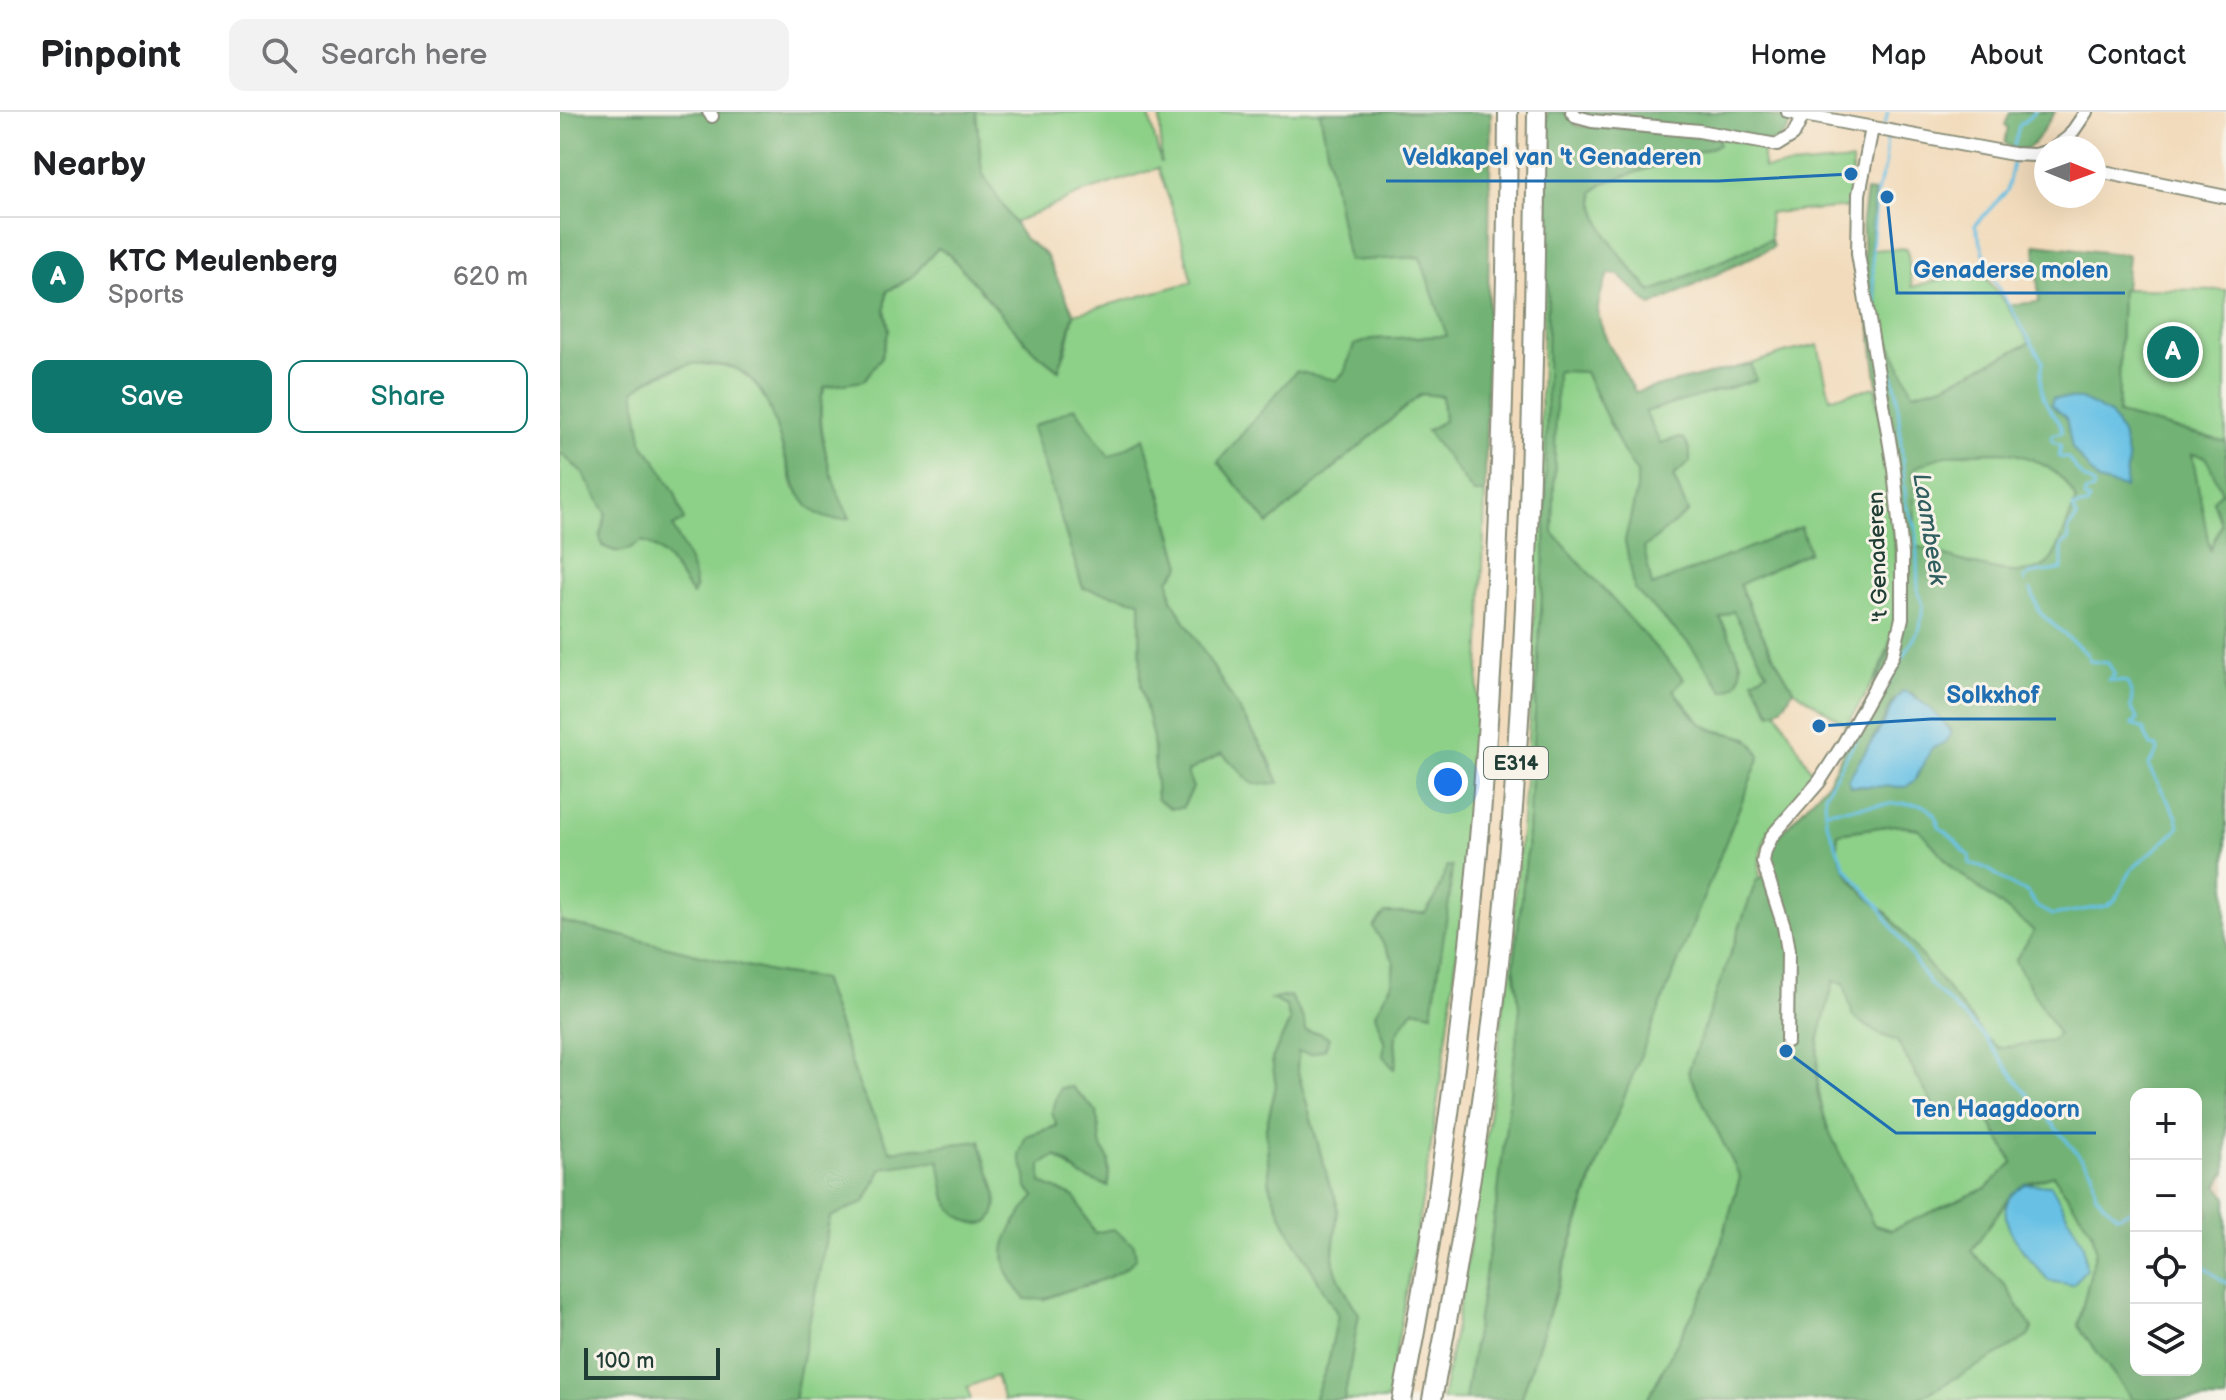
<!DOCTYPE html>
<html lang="en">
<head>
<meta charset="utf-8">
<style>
  body { margin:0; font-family:"Balsamiq Sans",sans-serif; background:#f2f2f2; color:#202124 }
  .controls { position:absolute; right:24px; bottom:24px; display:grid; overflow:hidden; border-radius:16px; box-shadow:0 8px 32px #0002 }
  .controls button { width:72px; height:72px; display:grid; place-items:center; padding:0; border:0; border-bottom:2px solid #e0e0e0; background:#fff; color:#202124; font:40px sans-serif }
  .compass { position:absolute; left:1474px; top:24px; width:72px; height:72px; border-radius:50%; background:#fff; box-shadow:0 8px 32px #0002; rotate:91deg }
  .scale { position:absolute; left:24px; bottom:20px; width:136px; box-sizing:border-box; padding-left:8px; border:4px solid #1f3d34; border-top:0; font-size:22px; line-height:28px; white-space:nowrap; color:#1f3d34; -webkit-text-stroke:6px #f7f3e8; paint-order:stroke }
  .you { position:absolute; left:888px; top:670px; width:28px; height:28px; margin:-20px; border:6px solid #fff; border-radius:50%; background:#1a73e8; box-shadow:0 0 0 12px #1a73e833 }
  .badge { display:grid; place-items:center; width:52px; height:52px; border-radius:50%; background:#0f766e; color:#fff; font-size:26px; font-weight:700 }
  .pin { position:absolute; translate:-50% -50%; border:4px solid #fff; box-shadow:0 2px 8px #0006 }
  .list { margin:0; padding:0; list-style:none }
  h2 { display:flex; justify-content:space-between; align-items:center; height:104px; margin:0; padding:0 32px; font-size:34px }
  h2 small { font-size:26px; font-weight:400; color:#757577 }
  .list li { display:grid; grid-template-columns:52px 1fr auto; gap:24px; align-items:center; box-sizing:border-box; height:120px; padding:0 32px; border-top:2px solid #e0e0e0 }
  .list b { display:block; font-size:30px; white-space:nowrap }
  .list p { margin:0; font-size:26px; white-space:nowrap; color:#757577 }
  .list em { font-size:26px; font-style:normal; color:#757577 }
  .actions { display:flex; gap:16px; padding:24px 32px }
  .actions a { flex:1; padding:18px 0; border:2px solid #0f766e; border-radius:16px; text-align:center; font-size:28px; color:#0f766e }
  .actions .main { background:#0f766e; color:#fff }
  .icon { flex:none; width:44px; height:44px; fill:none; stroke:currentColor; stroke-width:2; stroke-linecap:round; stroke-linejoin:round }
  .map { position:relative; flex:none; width:1666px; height:1288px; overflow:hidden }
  header { display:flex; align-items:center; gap:48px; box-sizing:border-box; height:112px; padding:0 40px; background:#fff; border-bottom:2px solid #e0e0e0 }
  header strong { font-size:38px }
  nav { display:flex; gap:44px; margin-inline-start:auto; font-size:28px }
  .search { width:560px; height:72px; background:#f2f2f2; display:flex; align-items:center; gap:20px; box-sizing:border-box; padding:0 28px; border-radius:16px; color:#757577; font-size:30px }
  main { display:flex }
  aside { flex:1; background:#fff }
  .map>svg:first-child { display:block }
</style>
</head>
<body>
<header>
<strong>Pinpoint</strong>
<div class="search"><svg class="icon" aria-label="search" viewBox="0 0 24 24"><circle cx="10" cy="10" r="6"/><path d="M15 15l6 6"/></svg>Search here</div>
<nav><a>Home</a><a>Map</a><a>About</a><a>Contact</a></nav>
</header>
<main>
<aside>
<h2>Nearby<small></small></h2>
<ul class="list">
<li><span class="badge">A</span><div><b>KTC Meulenberg</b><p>Sports</p></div><em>620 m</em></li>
</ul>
<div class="actions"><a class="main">Save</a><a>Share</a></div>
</aside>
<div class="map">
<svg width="1666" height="1288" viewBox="0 0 1666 1288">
  <rect width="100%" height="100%" fill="#f7f3e8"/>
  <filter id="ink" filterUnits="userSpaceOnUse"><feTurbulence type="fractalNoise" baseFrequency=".0125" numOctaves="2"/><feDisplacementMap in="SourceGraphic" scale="16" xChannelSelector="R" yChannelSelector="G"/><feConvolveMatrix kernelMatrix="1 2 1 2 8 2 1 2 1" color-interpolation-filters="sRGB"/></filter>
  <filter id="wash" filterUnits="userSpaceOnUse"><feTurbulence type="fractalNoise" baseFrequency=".006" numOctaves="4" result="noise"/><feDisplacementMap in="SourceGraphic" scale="32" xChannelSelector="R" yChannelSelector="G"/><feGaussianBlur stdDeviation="1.8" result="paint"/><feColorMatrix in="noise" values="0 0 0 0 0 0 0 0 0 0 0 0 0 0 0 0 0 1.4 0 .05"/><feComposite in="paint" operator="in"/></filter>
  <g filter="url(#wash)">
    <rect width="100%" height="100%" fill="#f2dbbc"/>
    <path fill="#8dd088" stroke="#56865e" stroke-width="2" fill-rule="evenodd" d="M416,0h172l13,51 -1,-51h160l28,148 72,-3 28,79 -76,3 -36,42 -68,143 153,-130 21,2 2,25 -17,9 46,62 12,1c-3,123 -8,247 -18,369 -17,180 -47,360 -80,538h-43l15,-86c-9,-13 -26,-43 -26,-58 0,-22 12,-50 -3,-69l-33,-118 1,-18h8l14,-18 -15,-2 -15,-35 -17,3 13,7 4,15 -18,38 4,27 -10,42 4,60 15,35 53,92 -10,48 -14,37h-310l-8,-24 -29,11 4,13h-177l36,-183 35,-15 17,-34 58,-9 6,41 50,9c-2,-25 -13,-44 -16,-68l-90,10 -30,-63 -38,-109 -47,-6 -215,-52v-469l23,21 24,40 -7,24 3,9c19,10 22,5 39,-5 26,10 34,32 51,54l3,-6 -24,-63 -17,-67 -12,-13 -9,-55 13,-11 46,-17 43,5 22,17 14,27 22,76 20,22 16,9 20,-1c-3,-7 -9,-15 -12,-23 -10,-25 -24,-83 -13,-108l38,-7 26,-50 -4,-20 2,-19 24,-13 27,-30 11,6 84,96 25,20 8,-19 8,-37 118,-32 -13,-54 -21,-60 -74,24 -70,31 -32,-50zM514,296l35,49 50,29 22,80 -12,13 3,21 96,157 -15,27 -30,-31 -37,19 7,16 -11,20 -25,-9 -4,-61 -12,-52 -1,-86 -57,-12 -51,-161zM887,754l-15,147 -18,-4c-6,8 -15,18 -18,28 -3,12 4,20 -3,31l-9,-12 1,-12 -10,-30 17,-31 2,-23 13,-46 18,-1 10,-14zM537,1000l3,32 9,16 -1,25 -27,-9 -26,-20 -14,9v18l34,14 19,36v51l-27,6 -23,10 -30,-77 22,-28 -9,-7 -1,-52z
      M1158,26l44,8 2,22 88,-7v46l-83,6 2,26 -119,53c-25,-28 -57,-61 -59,-100l11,-9z
      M1347,136l5,39 67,-18 28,36 23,38 -86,42 -31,8 -24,-52 -8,1 -10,-92z
      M984,171l4,1 -3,256 -18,309 -13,117 6,43 -6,65 -17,127 -32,199h-23c37,-191 64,-385 80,-580 15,-178 17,-358 22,-537z
      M1562,177l104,1v152l-108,-28z
      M1258,233l12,53 45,-11 16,110 6,75 -4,61 -13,37 -33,55 -54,-36 -25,-43 -29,-62 70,-32 -157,34 -9,-38 45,-36 -15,-36 17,-14v-12l-7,-11 -5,-1 -18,5 -16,-31 111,-32 -4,-16 33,-11z
      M996,258l29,2 38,79 14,22v16l-12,52 6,22 93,128 18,-27 -22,-47 13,-7 34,62 -13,8 16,33 7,-2 39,68c-28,29 -62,54 -56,98l-35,93 15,207 -29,102 -64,121h-126l86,-265 153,-379 -12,-18 -33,-8 -13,-6 -29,-34 10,-11 -130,-146z
      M1444,340c29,4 62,20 72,49 -7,16 -17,52 -28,62 -25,25 -102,-8 -132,-17l-3,-77c26,-18 60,-16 91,-17z
      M1632,342l14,2 16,36 -9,8 8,24 -12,28z
      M1334,713l25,4 34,39 82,63 17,90 7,12 -8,8 -52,7 -12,-9 -99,-125c-24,-18 -56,-47 -50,-81z
      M1274,869l10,2 33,50 20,8 43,76 40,-13 34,59 -28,25 -95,42 -17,-5c-31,-56 -66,-119 -55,-185 3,-20 10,-40 15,-59z
      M1493,1063l39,56 4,19 -18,76 55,74h-217l114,-65 -25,-50 -34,-34 38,-53 16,-14z"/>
    <path fill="#72b274" stroke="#487854" stroke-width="2" fill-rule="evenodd" d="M0,0h416l6,61 42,65 22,17 28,59 -15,56 -26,-20 -84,-96 -11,-6 -27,30 -24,13 -2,19 4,20 -8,28 -18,23 -38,6c-15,31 9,103 25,131 -5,1 -13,2 -18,1 -57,-8 -40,-122 -95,-150 -8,-4 -21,-4 -30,-5 -25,-3 -55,11 -73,27l9,54 12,14 20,34 9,27 -11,7c7,18 28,49 20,68 -16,-21 -25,-44 -51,-54 -17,10 -20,15 -39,5l-3,-9 6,-24 -23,-40 -23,-21z
      M760,0h171l-6,381h-11l-47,-62 17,-10 -2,-25 -21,-2 -153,130 -50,-62 78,-91 40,9 8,-7 10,-28 18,-6 75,-3 -27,-79 -72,4z
      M987,0h17l13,14 66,4 75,8 1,7 -115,38 -11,9c2,39 34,72 58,100l120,-53 2,8 -122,59 -32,-31 -11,-1c-4,11 -10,24 -10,36 1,24 26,60 37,82l116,-28 5,16 -111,32 15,31 18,-5 6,1 6,11v12l-17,14 15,36 -44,36 8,38 149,-59 8,25 -70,33 29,61 25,43c-5,11 -10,21 -22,24l-18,-33 14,-8 -34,-61 -13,7c10,21 39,62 4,73l-34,-46 -55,-55 -10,-49 12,-52v-16l-14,-22 -38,-79 -28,-1 -4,162 131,146 -11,11c9,11 18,26 29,34 21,16 47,2 58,32l-167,419 -72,225h-56l32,-199 23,-192 -6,-43 13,-117 18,-309 3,-256 -4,-1z
      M1018,0h170l43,7 -4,13 -12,10 -184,-24z
      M1450,0h45c-13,16 -24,54 -50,31l3,-16 -3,-2z
      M1306,79l8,1 -3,58 10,91h8l24,52 31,-8 86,-42 -23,-38 32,-3 -4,-58 93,11 -3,34h-3l-4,125 108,28v730l-8,14 8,11v203h-93l-55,-74 18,-76 -4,-19 -39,-56 -28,9 -16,14 -38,53 34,34 27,43 -2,7 -27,17 -87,48h-269l64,-121 29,-102 -52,-105 68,-191 13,-8 -1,-11 6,-21 53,-58 34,-64 44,-108 -40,-331 -3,-61zM1444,340c29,4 62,20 72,49 -7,16 -17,52 -28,62 -26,25 -102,-8 -132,-17l-3,-76c26,-19 60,-17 91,-18zM1632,342l14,3 16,35 -9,8 8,24 -11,26zM1352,581l39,36c-28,28 -57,64 -100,57 6,-31 31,-55 42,-86zM1334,713l25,4 34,39 81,63 -19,30 43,73 -7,7 -52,7 -12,-9 -99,-125c-24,-18 -56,-47 -50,-81zM1274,869l10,2 9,34 24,16 20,8 43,76 40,-13 33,59 -27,25 -95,42 -17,-5 -46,-96 -11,-37 1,-51zM1576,982h60v95l8,4 5,23 -13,5v149h-60z
      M515,295l34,50 35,-19 37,128 -12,13 3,21 96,157 11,26 -26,1 -31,-31 -35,19 6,16 -11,20h-12l-13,-9 -4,-61 -12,-52 -1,-85 -57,-13 -51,-161z
      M887,754h5l-3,36 -17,111 -18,-4c-6,8 -15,18 -18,28 -3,11 4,20 -2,32l-11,-13 2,-13 -10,-29 17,-31 2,-22 -21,-34 12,-14h40l10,-14z
      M0,809l215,52 47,6 38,109 30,63 90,-10c2,21 21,46 16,68 -7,28 -39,11 -48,-6 -6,-12 -6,-30 -9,-43l-57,8 -17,34 -35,15 -36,183h-234z
      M730,884l14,24 1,11 15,2 9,5 -4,11 -14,5 -13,-2 -1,17 33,118c14,18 3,47 3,69 0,15 17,45 26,58l-15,86h-30l14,-37 10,-48 -53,-92 -15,-35 -4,-60 10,-42 -4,-27 18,-38 -4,-15 -15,-7z
      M512,975l25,25 3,32 9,16 -1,26 -27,-10 -15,-14 -11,-6 -14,9v18l34,14 19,36 19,-4 21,16 2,13c-18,21 -43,24 -68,32 -18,6 -22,11 -42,9 -38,-42 -21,-65 9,-103l-8,-8 -1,-12 -7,-21 7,-19 31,-10 -5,-14 8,-24z"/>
    <path fill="#67c1e5" stroke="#437f8c" stroke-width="2" d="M1493,286l28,1 29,15 12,20 6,26 -3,28 -27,-7 -26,-33 -6,-31 -15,-12z
      M1343,579c12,3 47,33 48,44l-6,8 -13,5 -17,32 -9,7 -55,-1 -3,-6c10,-19 24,-37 35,-56 8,-13 9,-23 20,-33z
      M1465,1072l26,1 32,59 3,24 -13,17 -24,-4c-16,-19 -57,-57 -39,-84 3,-5 11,-9 15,-13z"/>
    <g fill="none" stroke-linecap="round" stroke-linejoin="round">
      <path stroke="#67c1e5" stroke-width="3" d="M1325,12l3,-12
        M1327,24l-2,31 -8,24 -5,57 2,39 4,30 19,76 9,113 10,21 2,66 5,12 -3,23 -95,166 1,27 19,46 33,38 51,78 54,52 37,50 72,86 4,24 21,21 13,-5 6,2
        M1454,34l5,-20 16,-14
        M1453,51l-6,28 -32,34 17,52 51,85c-5,19 -3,36 10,52 5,7 8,9 9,18l-10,3v6l9,4 -2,12 9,1 13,18 13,9 -1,5 -8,2 -1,6 5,2 -2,5 -14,2 4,11 -9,11 1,11 -7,5v24c-13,4 -28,1 -38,9l1,3
        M1264,699c22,-2 84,-13 102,-4 8,4 11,14 14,21 13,6 17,18 29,27l1,9c23,1 34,22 57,28l10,15 15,8 55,-9 8,-6 17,-31 43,-37 4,-5 -2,-10 -29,-51 10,-15 -1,-4 -6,-1 -8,-17 -11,-5 6,-4 -7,-12 1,-14 -5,-12 -19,-2 7,-6 -7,-11 -18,-2 -3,-7 -47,-41 -9,-23
        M1636,1149l30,22"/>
    </g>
  </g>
  <g filter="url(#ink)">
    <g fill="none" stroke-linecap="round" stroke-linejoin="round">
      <defs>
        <path id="minor" d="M149,0l3,4
          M1012,0l5,5 15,4 107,10 78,14 16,-10 10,-20
          M1228,0l225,42 22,1 11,-3
          M1495,36l14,-11 17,-25
          M1534,58l132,27
          M1227,929l1,-90 -4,-24 -21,-65 2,-11 7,-15 47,-54 25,-39 49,-88 9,-37v-63l-8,-86 -36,-215 1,-60 13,-66"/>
        <path id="highway" d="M842,1288c84,-425 103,-856 106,-1288
          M872,1288c36,-183 63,-368 78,-554 20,-244 24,-489 27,-734"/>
      </defs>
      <use href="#minor" stroke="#888c78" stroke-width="16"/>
      <use href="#highway" stroke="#888c78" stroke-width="22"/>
      <use href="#minor" stroke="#fff" stroke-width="12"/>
      <use href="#highway" stroke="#fff" stroke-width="18"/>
    </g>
  </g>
  <g text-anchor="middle" stroke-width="6" stroke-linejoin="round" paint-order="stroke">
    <rect fill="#f7f3e8" stroke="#60746a" stroke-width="2" x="924" y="635" width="64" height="32" rx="6"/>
    <g font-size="20" font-weight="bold" fill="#1f3d34">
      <text x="956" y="658">E314</text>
    </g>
    <g font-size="22" fill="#1f3d34" stroke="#f7f3e8">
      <text transform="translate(1317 445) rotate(-92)" y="8">'t Genaderen</text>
    </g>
    <g font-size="24" font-style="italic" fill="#315e60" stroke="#f7f3e8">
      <text transform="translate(1370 417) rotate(81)" y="8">Laambeek</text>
    </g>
  </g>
  <path fill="none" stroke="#1f6fb2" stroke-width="3" d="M1291 62L1158 69H826M1327 85L1337 181H1565M1259 614L1371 607H1496M1226 939L1336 1021H1536"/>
  <g fill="#1f6fb2" stroke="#f7f3e8" stroke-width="3">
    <circle cx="1291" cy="62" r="8"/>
    <circle cx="1327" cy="85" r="8"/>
    <circle cx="1259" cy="614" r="8"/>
    <circle cx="1226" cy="939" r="8"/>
  </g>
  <g font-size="24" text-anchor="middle" font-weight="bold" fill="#1f6fb2" stroke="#f7f3e8" stroke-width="6" stroke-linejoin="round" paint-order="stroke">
    <text x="992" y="53">Veldkapel van 't Genaderen</text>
    <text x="1451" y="166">Genaderse molen</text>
    <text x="1433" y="591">Solkxhof</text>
    <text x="1436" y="1005">Ten Haagdoorn</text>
  </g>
</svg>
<div class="controls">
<button>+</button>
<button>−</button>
<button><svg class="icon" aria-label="locate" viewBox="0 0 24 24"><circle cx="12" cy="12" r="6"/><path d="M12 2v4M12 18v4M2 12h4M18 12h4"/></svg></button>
<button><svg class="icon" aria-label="layers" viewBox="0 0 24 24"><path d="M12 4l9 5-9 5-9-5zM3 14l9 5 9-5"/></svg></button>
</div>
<svg class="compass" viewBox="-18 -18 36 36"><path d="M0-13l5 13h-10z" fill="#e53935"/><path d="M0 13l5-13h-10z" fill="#757577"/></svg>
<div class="scale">100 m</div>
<div class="you"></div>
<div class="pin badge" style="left:1613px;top:240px">A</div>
</div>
</main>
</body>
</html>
